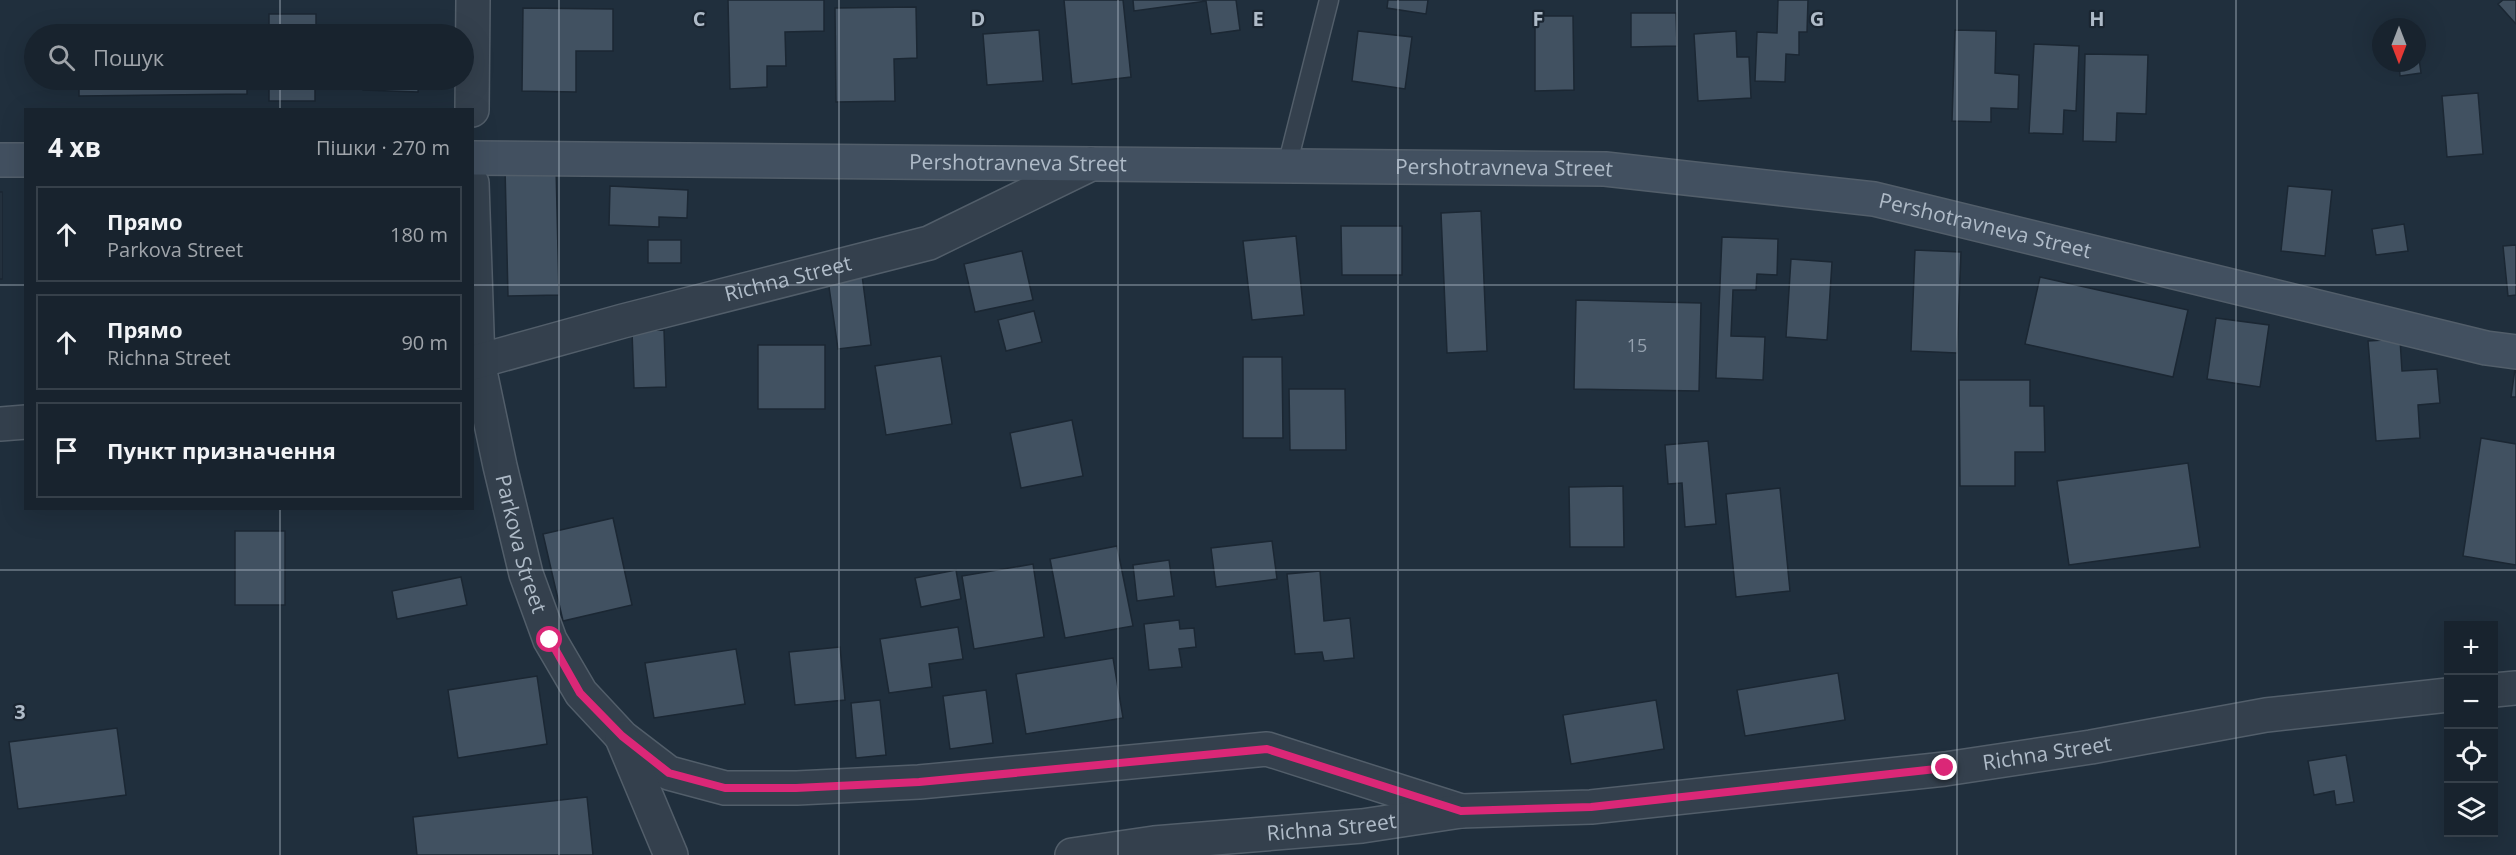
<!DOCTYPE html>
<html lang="uk">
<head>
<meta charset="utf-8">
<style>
  body { margin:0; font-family:"Open Sans",sans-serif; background:#212b36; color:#f1f3f6 }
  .controls { position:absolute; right:18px; bottom:18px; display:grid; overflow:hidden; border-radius:0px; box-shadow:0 6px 24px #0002 }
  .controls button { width:54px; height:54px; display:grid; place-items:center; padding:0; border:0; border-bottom:2px solid #36404a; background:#18232e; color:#f1f3f6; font:30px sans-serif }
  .compass { position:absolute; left:2372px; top:18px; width:54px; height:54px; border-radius:50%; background:#18232e; box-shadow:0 6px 24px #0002; rotate:180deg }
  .stop { position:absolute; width:18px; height:18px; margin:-14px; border:4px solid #db2777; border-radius:50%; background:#fff }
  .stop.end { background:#db2777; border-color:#fff; box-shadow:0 2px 6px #0008 }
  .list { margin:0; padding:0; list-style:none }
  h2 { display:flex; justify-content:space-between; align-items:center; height:78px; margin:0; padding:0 24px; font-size:26px }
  h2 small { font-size:20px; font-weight:400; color:#9fa4aa }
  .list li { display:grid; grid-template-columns:39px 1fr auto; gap:18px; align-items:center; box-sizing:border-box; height:96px; margin:0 12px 12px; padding:0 12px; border:2px solid #36404a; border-radius:0px }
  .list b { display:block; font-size:22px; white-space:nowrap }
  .list p { margin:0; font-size:20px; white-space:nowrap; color:#9fa4aa }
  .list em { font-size:20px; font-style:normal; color:#9fa4aa }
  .icon { flex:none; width:33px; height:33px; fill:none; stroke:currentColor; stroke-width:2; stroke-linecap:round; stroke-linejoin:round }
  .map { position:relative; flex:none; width:2516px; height:855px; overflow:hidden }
  .search { position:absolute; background:#18232e; box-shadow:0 6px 24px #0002; left:24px; top:24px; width:450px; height:66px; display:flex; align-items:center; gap:15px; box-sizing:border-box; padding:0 21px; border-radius:33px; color:#9fa4aa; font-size:22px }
  .panel { position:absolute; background:#18232e; box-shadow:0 6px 24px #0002; left:24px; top:108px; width:450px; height:402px; border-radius:0px }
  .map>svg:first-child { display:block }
</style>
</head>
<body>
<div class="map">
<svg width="2516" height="855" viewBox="0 0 2516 855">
  <rect width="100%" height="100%" fill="#202f3d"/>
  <path fill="#415161" stroke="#1b2733" stroke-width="1.5" d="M728,0h96v31l-39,1 1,34h-19v21l-37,2z
    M1064,0h59l8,77 -59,7z
    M1133,0h103l4,30 -29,4 -5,-33 -72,10z
    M1388,0h40l-2,14 -39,-6z
    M1778,0h30l-1,32h-8v23l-13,-1 -1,28 -30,-1 2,-49 20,1z
    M2503,0h13v24l-18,-20z
    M916,7l1,51 -23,1 1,42 -59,1 -1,-94z
    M523,8l90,1v42h-37v41l-54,-1z
    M1631,13h45l1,33 -46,1z
    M269,14h47v20h-47z
    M1535,16h38l1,74 -39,1z
    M246,26v8h-167l-1,-6z
    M1039,30l4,51 -56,4 -4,-51z
    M1955,30l41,1 -1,42 24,2 -1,34 -27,-1v14l-39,-1z
    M1358,31l54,6 -7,52 -53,-8z
    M1736,31l1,26h12l2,41 -53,3 -4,-67z
    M2034,44l45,2 -3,65 -12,-1 -1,24 -34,-1z
    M2417,44l4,29 -21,3 -1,-13h18z
    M2085,54l63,1 -2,59 -29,-1 -1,29 -33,-1z
    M79,80h168v14l-168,2z
    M269,80h46v21h-46z
    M363,80h56l-1,12 -55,-2z
    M2478,93l5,61 -36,3 -5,-61z
    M556,166l3,129 -51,1 -3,-129z
    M610,186l78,4 -1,28 -28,-1v10l-50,-2z
    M2288,186l44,4 -7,66 -44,-5z
    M0,192h2v87h-2z
    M1481,211l6,140 -40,2 -6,-140z
    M2404,224l4,27 -32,4 -4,-26z
    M1341,226h61v49h-60z
    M1296,236l8,79 -52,5 -9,-79z
    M1722,237l56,2 -1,36 -20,-1 -1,16h-23l-2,46 34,1 -2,43 -47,-2z
    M648,240h33v23h-33z
    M2516,245v50l-8,1 -5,-50z
    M1915,250l46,2 -4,101 -46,-2z
    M1022,251l11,49 -58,12 -11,-48z
    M1791,259l41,3 -5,78 -41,-3z
    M862,275l9,70 -33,4 -10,-69z
    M2040,277l148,33 -15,67 -148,-33z
    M1576,300l125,3 -2,88 -125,-2z
    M1034,311l8,31 -36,9 -8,-31z
    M2216,318l53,7 -9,62 -53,-8z
    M664,330l2,57 -32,1 -2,-57z
    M2400,339l2,32 35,-2 3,34 -22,2 2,33 -44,3 -8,-100z
    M758,345h67v64h-67z
    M941,356l11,68 -66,11 -11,-69z
    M1243,357h39l1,81h-40z
    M2516,362v35h-5z
    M1959,380h71v26h14l1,46h-30v34h-55z
    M1289,389h56l1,61h-56z
    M1072,420l11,56 -62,12 -11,-55z
    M2481,438l35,6v121l-53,-9z
    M1708,441l8,83 -31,3 -3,-44 -14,1 -3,-39z
    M2188,463l12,84 -131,18 -12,-84z
    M1623,486l1,61h-54l-1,-60z
    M1780,488l10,103 -54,6 -10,-103z
    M613,518l19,87 -69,16 -20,-87z
    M235,531h50v74h-50z
    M1272,541l5,38 -61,8 -5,-39z
    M1117,546l16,80 -68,12 -15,-79z
    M1169,560l5,36 -37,5 -4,-36z
    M1033,564l11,73 -70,12 -12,-73z
    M956,570l5,29 -40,8 -6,-29z
    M1320,571l4,50 26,-3 4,40 -30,3 -2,-9 -27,2 -8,-80z
    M461,577l6,28 -70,14 -5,-28z
    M1179,620l1,9 14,-1 2,19 -17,2 3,18 -33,3 -5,-46z
    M958,627l5,32 -34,5 3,23 -43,6 -9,-54z
    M840,647l5,53 -50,5 -6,-53z
    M736,649l9,55 -91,14 -9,-55z
    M1113,658l10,60 -97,16 -10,-60z
    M1838,673l7,47 -100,16 -8,-46z
    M537,676l10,68 -89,14 -10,-68z
    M986,690l7,53 -43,6 -7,-53z
    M880,700l6,55 -30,3 -5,-55z
    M1656,700l8,49 -93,15 -8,-49z
    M117,728l9,67 -108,14 -9,-67z
    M2346,755l8,47 -18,3 -2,-14 -20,4 -6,-34z
    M587,797l6,58h-176l-4,-38z"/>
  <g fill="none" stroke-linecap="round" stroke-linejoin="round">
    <defs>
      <path id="lane" d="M1287,166l42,-166"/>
      <g id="street">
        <path d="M472,110l1,-110"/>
        <path id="s1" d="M472,183l6,179 22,104 26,108 24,66 31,53 41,44 47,36 56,15h72l122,-6 348,-33 194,62"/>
        <path id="s2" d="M472,363l151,-42 306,-78 162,-79"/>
        <path d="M0,424l26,-2"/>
        <path d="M2494,690l22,-2"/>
        <path d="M622,738l49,117"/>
        <path id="s3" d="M1072,855l82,-12 208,-17 99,-15 130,-4 354,-38 146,-22 175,-32 182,-20"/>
      </g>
      <g id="secondary">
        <path id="s4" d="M472,158l1133,11 269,30 612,149 30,4"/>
        <path d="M0,160h26"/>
      </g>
    </defs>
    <use href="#lane" stroke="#525e6a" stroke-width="21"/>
    <use href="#street" stroke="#525e6a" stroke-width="36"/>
    <use href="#secondary" stroke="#525e6a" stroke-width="36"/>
    <use href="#lane" stroke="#34404d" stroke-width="18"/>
    <use href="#street" stroke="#34404d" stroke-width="33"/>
    <use href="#secondary" stroke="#425060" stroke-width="33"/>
  </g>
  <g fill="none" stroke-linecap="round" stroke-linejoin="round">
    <path stroke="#db2777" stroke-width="8" d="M550,640l30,53 42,43 47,37 56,15h71l123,-6 348,-33 194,62 130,-4 354,-39"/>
  </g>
  <path fill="none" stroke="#afbbc8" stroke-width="1.5" stroke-opacity="0.55" d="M280,0v34M559,0v855M839,0v855M1118,0v855M1398,0v855M1677,0v855M1957,0v855M2236,0v855M280,80v30M0,285h26M472,285h2044M280,508v347M0,570h2516"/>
  <g text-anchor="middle" stroke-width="4.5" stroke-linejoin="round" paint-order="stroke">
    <g font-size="18" fill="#94a0ae">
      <text x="1637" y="352">15</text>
    </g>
    <g font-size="21" fill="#afbbc8" stroke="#1a2531">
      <text dy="7" stroke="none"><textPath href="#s4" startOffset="546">Pershotravneva Street</textPath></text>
      <text dy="7" stroke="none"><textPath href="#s4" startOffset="1032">Pershotravneva Street</textPath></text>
      <text dy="7" stroke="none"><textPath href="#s4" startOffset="1518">Pershotravneva Street</textPath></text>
      <text dy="7" stroke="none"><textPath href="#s2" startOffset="327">Richna Street</textPath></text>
      <text dy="7" stroke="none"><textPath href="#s1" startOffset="366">Parkova Street</textPath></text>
      <text dy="7" stroke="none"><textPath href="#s3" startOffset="981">Richna Street</textPath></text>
      <text dy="7" stroke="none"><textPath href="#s3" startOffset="261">Richna Street</textPath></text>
    </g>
  </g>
  <g font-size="20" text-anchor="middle" font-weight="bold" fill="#afbbc8" stroke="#1a2531" stroke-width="4.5" stroke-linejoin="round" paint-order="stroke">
    <text x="699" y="26">C</text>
    <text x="978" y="26">D</text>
    <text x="1258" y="26">E</text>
    <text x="1538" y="26">F</text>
    <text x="1817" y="26">G</text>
    <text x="2097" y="26">H</text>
    <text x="20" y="719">3</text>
  </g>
</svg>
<div class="controls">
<button>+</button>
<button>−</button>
<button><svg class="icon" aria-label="locate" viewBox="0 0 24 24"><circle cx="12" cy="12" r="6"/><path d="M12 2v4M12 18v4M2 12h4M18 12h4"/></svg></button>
<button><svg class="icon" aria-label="layers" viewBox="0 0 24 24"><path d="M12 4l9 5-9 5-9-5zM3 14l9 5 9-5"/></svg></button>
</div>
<svg class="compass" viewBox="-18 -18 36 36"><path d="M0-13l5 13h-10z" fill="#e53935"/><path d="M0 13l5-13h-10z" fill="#9fa4aa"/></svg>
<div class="stop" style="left:550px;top:640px"></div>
<div class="stop end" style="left:1945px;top:768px"></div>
<div class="search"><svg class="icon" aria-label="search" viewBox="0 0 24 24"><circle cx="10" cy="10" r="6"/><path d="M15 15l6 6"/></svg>Пошук</div>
<section class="panel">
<h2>4 хв<small>Пішки · 270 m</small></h2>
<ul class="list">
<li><svg class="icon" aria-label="ahead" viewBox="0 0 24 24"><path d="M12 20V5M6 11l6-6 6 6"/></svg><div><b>Прямо</b><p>Parkova Street</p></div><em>180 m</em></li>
<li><svg class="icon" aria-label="ahead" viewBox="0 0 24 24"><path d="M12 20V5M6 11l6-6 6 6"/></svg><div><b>Прямо</b><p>Richna Street</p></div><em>90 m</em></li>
<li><svg class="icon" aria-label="arrive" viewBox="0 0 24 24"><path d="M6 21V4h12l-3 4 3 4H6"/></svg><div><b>Пункт призначення</b></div></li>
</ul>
</section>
</div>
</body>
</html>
